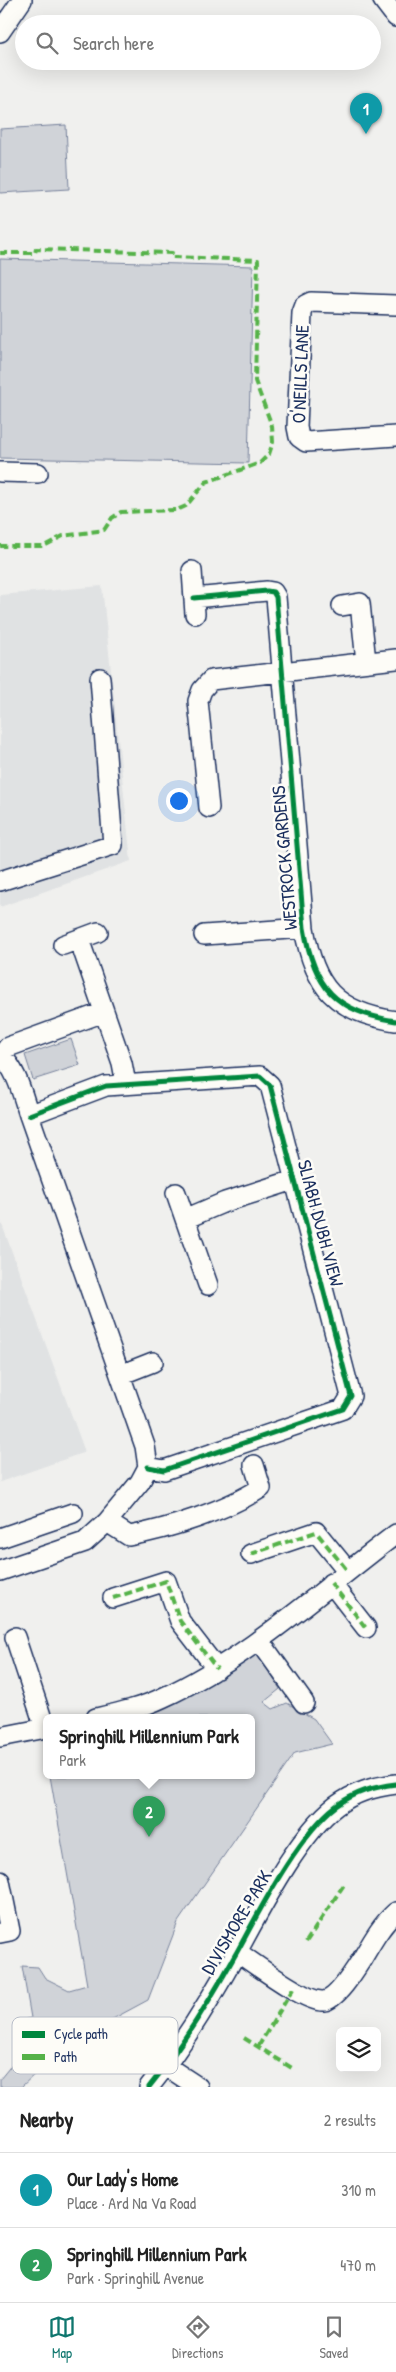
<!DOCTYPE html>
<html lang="en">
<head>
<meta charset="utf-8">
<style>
  body { margin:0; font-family:"Patrick Hand",sans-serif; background:#f2f2f2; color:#222 }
  .controls { position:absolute; right:15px; bottom:15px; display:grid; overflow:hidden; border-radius:8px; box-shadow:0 5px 20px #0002 }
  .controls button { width:45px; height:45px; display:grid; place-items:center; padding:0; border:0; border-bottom:1px solid #e0e0e0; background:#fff; color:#222; font:25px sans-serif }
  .you { position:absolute; left:178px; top:800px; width:18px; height:18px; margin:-12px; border:4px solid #fff; border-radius:50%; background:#1a73e8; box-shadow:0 0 0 8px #1a73e833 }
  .badge { display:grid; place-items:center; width:32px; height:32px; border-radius:50%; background:#0f766e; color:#fff; font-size:16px; font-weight:700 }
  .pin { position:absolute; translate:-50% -41px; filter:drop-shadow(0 1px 2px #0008) }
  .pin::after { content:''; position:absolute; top:26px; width:18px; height:15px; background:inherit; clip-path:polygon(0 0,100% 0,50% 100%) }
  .popup { position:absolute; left:43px; top:1714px; width:212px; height:65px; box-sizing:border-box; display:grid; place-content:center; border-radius:8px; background:#fff; filter:drop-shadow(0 1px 4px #0005); font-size:16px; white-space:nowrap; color:#767676 }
  .popup b { font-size:19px; color:#222 }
  .popup::after { content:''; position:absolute; left:50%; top:100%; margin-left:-10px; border:10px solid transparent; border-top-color:#fff }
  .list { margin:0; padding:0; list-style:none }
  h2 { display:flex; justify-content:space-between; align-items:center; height:65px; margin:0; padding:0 20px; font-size:21px }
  h2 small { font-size:16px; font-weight:400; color:#767676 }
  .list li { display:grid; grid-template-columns:32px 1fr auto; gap:15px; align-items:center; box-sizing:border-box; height:75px; padding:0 20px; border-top:1px solid #e0e0e0 }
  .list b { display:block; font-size:19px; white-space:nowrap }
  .list p { margin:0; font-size:16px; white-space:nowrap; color:#767676 }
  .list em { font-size:16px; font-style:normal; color:#767676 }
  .icon { flex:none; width:28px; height:28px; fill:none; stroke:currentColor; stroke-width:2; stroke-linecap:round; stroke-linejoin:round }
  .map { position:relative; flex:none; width:396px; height:2087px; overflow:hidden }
  .search { position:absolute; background:#fff; box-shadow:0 5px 20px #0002; left:15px; right:15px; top:15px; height:55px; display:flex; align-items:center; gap:12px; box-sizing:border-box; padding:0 18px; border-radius:28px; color:#767676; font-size:19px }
  .sheet { height:215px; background:#fff }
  nav { display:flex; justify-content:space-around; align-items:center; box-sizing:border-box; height:70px; border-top:1px solid #e0e0e0; background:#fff; font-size:14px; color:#767676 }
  nav a { display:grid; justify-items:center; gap:2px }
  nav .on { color:#0f766e }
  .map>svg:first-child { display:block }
</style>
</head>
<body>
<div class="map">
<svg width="396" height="2087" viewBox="0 0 396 2087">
  <rect width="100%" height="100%" fill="#f0f0ee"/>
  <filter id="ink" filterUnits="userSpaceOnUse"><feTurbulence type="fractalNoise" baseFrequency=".02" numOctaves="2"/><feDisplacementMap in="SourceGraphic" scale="10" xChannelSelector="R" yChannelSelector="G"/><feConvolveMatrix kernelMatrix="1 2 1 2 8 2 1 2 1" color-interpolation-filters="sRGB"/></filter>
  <g filter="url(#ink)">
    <path fill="#e0e2e3" d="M102,586l29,275 -131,46v-312z
      M0,1219l85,233 -85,30z"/>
    <path fill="#d0d3d8" stroke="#76819b" d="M66,125l3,64 -69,4v-64z
      M0,259l253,7 -5,197 -248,-5z
      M71,1039l9,26 -47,15 -8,-25z
      M252,1645l28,44 -16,13 9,7 14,-6 27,16 18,25 -37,9 -117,169 -30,78 -80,43 -47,44h-21v-8l32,-39 -6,-21 5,-1 -9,-52 16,1 7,11 24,12 18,-5 -37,-209h202v-58h-119l17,-4 76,-39z"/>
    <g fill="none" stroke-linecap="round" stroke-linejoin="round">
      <defs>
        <path id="minor" d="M383,0l13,17
          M0,32l22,-32
          M396,305l-85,-3 -6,3 -3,8 -5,114 2,10 7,5 90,-6
          M0,472l38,1
          M192,571l3,43
          M194,598l73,-7 6,1 3,5 28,331c10,59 31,84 92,93
          M342,606l18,-3 6,59
          M209,808l-11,-107 4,-11 9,-10 185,-21
          M0,881l113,-36 -13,-167
          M204,935l100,-7
          M79,939l43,124 4,21
          M63,945l35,-13
          M0,1055c17,14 22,39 29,60l116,331 3,21 -8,15 -33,40 -22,20 -85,29
          M1,1056l7,-9 96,-35
          M29,1115l77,-29 154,-10 10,9 81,311 -8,13 -179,61 -16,-3
          M176,1193l32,92
          M185,1219l40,-17 69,-22
          M120,1375l33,-13
          M107,1522l22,14c40,-7 98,-26 132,-48l-7,-23
          M0,1538l73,-25
          M251,1554l65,-22 31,38
          M331,1583l35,45
          M113,1598l53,-17 14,40 37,48
          M15,1637l30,91
          M259,1640l45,63
          M96,1718c22,-5 45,-10 66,-20 87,-40 158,-107 234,-164
          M0,1737l46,-9
          M0,1881l10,50 -10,2
          M237,1952c17,11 69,51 87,49 13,-2 31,-31 38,-42 10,-17 19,-34 34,-47
          M166,2066l32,21
          M149,2087c34,-42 63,-90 89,-137 23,-42 61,-116 98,-144 19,-14 37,-19 60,-22"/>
      </defs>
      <use href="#minor" stroke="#1b2f5e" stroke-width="22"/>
      <use href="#minor" stroke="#fdfcf7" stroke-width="19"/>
      <path stroke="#55b248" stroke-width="4" stroke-dasharray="8 4" stroke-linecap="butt" d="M0,253h35l1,-4 136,4v4l86,3 -3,121 17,45 1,16 -4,12 -9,9 -54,19 -20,24 -9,4 -56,2 -9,6 -8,12 -41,6 -19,10h-44
        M251,1554l65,-22 31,38
        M331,1583l35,45
        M113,1598l53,-17 14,40 37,48
        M306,1942l39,-59
        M244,2038l48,30
        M258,2047l35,-58"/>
      <defs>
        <path id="cycleway" d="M194,598l73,-7 6,1 3,5 28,331c10,59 31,84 92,93
          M29,1115l77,-29 154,-10 10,9 81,311 -8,13 -179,61 -16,-3
          M149,2087c34,-42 63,-90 89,-137 23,-42 61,-116 98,-144 19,-14 37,-19 60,-22"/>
      </defs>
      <use href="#cycleway" stroke="#fdfcf7" stroke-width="8"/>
      <use href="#cycleway" stroke="#00873e" stroke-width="5"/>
    </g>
  </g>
  <g text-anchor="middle" stroke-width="5" stroke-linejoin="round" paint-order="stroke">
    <g font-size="19" fill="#1b2f5e" stroke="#fdfcf7">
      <text transform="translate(300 374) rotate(-88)" y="7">O'NEILLS LANE</text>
      <text transform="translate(284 858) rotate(-95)" y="7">WESTROCK GARDENS</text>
      <text transform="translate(321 1223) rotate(75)" y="7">SLIABH DUBH VIEW</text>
      <text transform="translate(236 1922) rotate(-59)" y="7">DIVISMORE PARK</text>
    </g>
  </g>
  <rect x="12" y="2017" width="166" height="57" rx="8" fill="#fdfcf7" stroke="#b9bec9" stroke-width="1"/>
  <rect x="22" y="2031" width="23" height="7" fill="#00873e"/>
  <rect x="22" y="2054" width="23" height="6" fill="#55b248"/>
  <g font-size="14" fill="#1b2f5e">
    <text x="54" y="2039">Cycle path</text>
    <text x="54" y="2062">Path</text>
  </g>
</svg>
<div class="controls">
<button><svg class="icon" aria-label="layers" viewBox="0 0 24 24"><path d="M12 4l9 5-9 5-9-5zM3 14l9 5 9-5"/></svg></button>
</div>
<div class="you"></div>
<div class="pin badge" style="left:366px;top:134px;background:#0f9aa8">1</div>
<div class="pin badge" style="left:149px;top:1837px;background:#2e9e5b">2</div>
<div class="popup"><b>Springhill Millennium Park</b>Park</div>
<div class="search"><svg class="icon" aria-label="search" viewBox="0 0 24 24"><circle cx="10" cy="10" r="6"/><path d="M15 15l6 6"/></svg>Search here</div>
</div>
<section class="sheet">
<h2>Nearby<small>2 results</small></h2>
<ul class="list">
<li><span class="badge" style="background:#0f9aa8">1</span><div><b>Our Lady's Home</b><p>Place · Ard Na Va Road</p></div><em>310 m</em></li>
<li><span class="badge" style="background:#2e9e5b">2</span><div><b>Springhill Millennium Park</b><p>Park · Springhill Avenue</p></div><em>470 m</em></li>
</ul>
</section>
<nav>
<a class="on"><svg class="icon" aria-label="map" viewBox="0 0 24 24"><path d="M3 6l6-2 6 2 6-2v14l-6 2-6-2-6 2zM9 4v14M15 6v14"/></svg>Map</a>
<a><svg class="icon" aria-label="directions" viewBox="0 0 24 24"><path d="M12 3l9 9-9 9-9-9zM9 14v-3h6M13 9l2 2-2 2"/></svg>Directions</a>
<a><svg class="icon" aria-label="saved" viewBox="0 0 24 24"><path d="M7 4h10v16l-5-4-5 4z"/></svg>Saved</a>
</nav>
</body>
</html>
